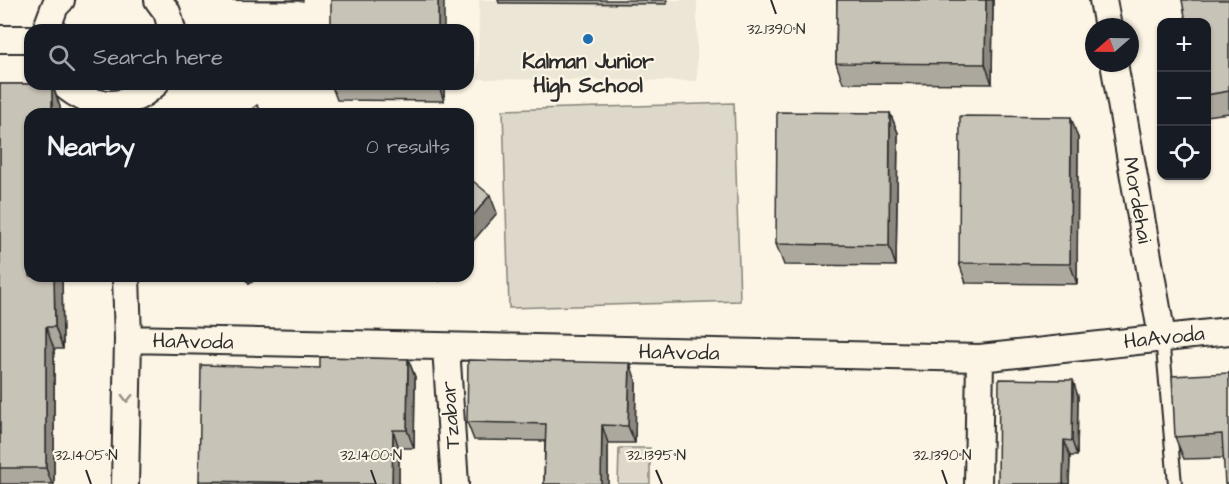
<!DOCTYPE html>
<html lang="en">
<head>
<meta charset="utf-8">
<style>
  body { margin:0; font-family:"Architects Daughter",sans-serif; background:#242831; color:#f1f3f6 }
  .controls { position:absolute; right:18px; top:18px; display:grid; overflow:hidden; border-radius:12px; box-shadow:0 2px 4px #0004 }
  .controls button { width:54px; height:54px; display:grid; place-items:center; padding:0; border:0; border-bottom:2px solid #363941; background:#171b24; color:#f1f3f6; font:30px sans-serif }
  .compass { position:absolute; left:1085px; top:18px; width:54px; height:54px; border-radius:50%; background:#171b24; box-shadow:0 2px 4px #0004; rotate:250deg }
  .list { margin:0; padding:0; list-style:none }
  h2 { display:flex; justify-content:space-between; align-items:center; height:78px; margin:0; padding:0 24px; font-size:26px }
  h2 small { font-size:20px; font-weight:400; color:#9ea1a6 }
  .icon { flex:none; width:33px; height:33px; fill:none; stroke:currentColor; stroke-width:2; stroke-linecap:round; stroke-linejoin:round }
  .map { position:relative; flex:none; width:1229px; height:484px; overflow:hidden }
  .search { position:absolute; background:#171b24; box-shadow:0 2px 4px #0004; left:24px; top:24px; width:450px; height:66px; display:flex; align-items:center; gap:15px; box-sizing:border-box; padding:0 21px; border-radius:18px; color:#9ea1a6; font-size:22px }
  .panel { position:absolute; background:#171b24; box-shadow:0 2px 4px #0004; left:24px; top:108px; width:450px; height:174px; border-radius:18px }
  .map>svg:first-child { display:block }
</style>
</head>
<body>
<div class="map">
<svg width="1229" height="484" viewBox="0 0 1229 484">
  <rect width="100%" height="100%" fill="#fcf5e5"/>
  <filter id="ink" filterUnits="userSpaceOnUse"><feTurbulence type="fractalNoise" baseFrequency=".0167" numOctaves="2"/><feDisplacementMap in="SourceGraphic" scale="12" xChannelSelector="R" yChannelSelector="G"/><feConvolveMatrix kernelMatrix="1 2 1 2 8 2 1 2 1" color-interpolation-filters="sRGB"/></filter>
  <g filter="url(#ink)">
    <path fill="#ece6d7" d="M479,0h218v81l-219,-2z"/>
    <path fill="#ded8ca" stroke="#84827a" stroke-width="1.5" d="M734,103l6,198 -231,7 -6,-198z
      M619,448h31v36h-32z"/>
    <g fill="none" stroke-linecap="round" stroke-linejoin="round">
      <defs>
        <path id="lane" d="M1162,337l13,147"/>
        <path id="street" d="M158,0l9,12 5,18
          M1103,0l5,27
          M46,30l9,-24 6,-6
          M0,39h30
          M1114,63l48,274
          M63,84c30,26 63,27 92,0
          M128,339l852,19 249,-27
          M446,347l9,137
          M125,484l3,-145 -2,-63
          M978,484l2,-126"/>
      </defs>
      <use href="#lane" stroke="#2b2b2b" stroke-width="16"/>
      <use href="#street" stroke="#2b2b2b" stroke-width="30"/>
      <use href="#lane" stroke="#fcf5e5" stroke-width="12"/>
      <use href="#street" stroke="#fcf5e5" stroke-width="26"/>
    </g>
    <path fill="#aca89d" stroke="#2b2b2b" stroke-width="1.5" d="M197,0h106v1z
      M498,0h169v4l-168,-1z
      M837,0h156l-1,84 -149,-1 -7,-20z
      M1229,0v113l-23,3v-94z
      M0,84h52l8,23 3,242h-9v135h-54z
      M331,84h113v17l-107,-1z
      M890,113l8,20 -2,133 -112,-1 -8,-21z
      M1078,138l-1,146 -111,-1 -7,-20z
      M243,276h17l-11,8z
      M433,276h11l-4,5z
      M408,359l7,18 -1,71h-15v36h-199l-1,-3 121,-113z
      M1229,373l-5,85 -40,1 -9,-22z
      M636,381l-1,62h-27v41h-64l1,-43 -71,-1 -7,-18z
      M1078,396l-1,60h-7l-1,28h-71z"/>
    <path fill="#8c8880" stroke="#2b2b2b" stroke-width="1.5" d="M438,0h6v30h-6z
      M986,0h7l-1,84 -7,-20z
      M52,84l8,23v7h-8z
      M438,84h6v17z
      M890,113l8,20 -2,133 -7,-20z
      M1071,117l7,21 -1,146 -7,-20z
      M490,195l7,18 -29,34v-25z
      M54,276h8l1,73 -8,-22z
      M246,276h14l-11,8z
      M438,276h6l-4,5z
      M46,327l8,22v135h-2l-6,-16z
      M408,359l7,18 -1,71 -7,-18z
      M630,363l6,18 -1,62 -7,-17z
      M1073,380l5,16 -1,60 -5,-15z
      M602,425l6,18v41h-7z
      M393,430l6,18v36h-7z
      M1064,440l6,16 -1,28h-6z"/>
    <path fill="#c8c3b7" stroke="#2b2b2b" stroke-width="1.5" d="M331,0h107v30h-107z
      M837,0h149l-1,64 -149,-1z
      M1182,0h47v91l-23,4v-73h-20z
      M0,84h52v30h-22v162h24l1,51h-9v141h-46z
      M257,105l7,9h-19z
      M777,112l113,1 -1,133 -113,-2z
      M960,116l111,1 -1,147 -111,-1z
      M468,177l22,18 -22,27z
      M320,357l88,2 -1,71h-14l-1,54h-71v-1l-122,-2 2,-116 119,3z
      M468,360l162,3 -2,63 -26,-1 -1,59h-57l2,-60 -79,-2z
      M1229,373v111h-4l-3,-50 -47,3 -3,-61z
      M999,379l74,1 -1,61 -8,-1 -1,44h-65z"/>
    <defs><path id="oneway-chevron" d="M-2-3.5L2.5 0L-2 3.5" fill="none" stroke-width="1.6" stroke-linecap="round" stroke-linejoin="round" transform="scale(1.5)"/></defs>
    <use stroke="#949088" href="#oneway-chevron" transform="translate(127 398) rotate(91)"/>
  </g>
  <path fill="none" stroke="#2b2b2b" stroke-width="2" d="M771,0l5,14M86,470l5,14M371,470l5,14M656,470l6,14M942,470l5,14"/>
  <circle fill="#1f6fb2" stroke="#fcf5e5" stroke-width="2" cx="588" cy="39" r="6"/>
  <g text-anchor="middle" stroke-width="4.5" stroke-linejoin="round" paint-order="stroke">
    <g font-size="21" font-weight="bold" fill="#2b2b2b" stroke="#fcf5e5">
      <text x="588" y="68">Kalman Junior<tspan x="588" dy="24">High School</tspan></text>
    </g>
    <g font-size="21" fill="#2b2b2b" stroke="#fcf5e5">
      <text transform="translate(1138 200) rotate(80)" y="7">Mordehai</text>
      <text transform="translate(1164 337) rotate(-6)" y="7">HaAvoda</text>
      <text transform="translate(193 341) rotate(1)" y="7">HaAvoda</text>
      <text transform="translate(679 352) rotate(1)" y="7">HaAvoda</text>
      <text transform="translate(450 415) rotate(-94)" y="7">Tzabar</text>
    </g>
  </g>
  <g font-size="15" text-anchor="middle" fill="#2b2b2b" stroke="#fcf5e5" stroke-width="4.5" stroke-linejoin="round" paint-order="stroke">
    <text x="776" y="34">32.1390°N</text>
    <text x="86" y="460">32.1405°N</text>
    <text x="371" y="460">32.1400°N</text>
    <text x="656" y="460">32.1395°N</text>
    <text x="942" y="460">32.1390°N</text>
  </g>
</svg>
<div class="controls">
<button>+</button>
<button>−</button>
<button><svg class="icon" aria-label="locate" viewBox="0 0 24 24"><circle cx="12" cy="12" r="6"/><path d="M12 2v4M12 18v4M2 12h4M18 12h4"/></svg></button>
</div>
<svg class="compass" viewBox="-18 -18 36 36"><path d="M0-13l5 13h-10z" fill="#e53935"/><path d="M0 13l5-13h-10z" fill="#9ea1a6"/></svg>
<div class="search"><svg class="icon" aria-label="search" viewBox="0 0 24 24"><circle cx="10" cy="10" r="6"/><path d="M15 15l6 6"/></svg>Search here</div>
<section class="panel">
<h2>Nearby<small>0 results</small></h2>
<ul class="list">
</ul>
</section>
</div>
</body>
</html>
